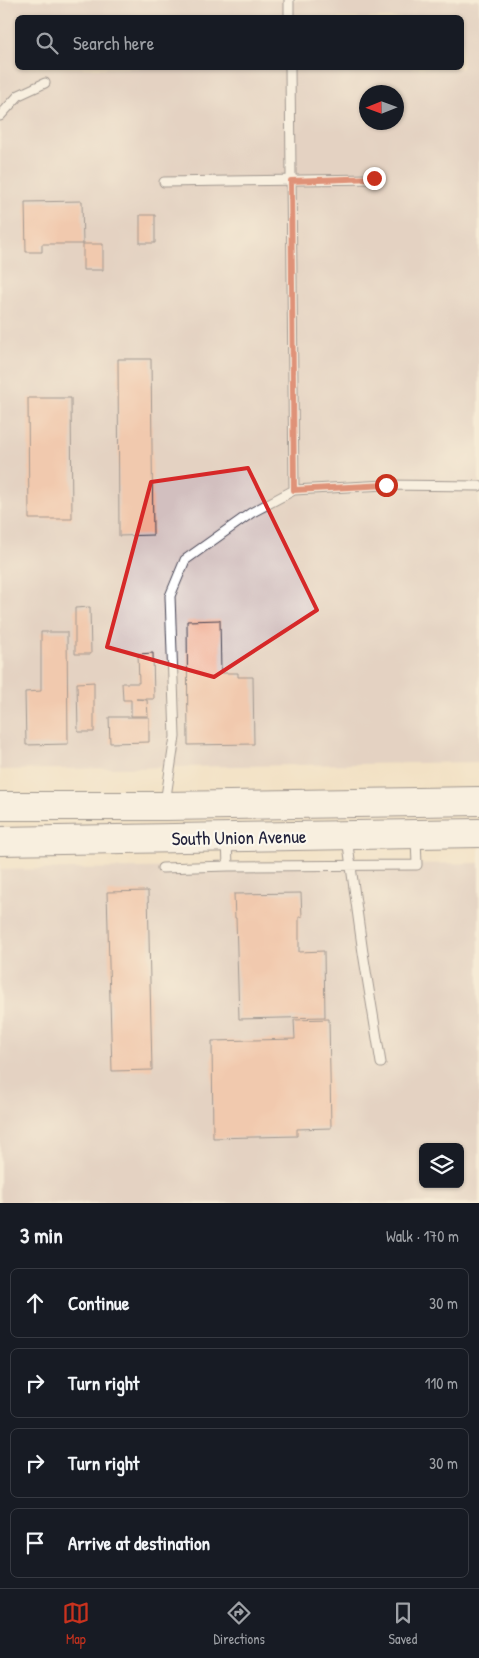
<!DOCTYPE html>
<html lang="en">
<head>
<meta charset="utf-8">
<style>
  body { margin:0; font-family:"Patrick Hand",sans-serif; background:#242831; color:#f1f3f6 }
  .controls { position:absolute; right:15px; bottom:15px; display:grid; overflow:hidden; border-radius:8px; box-shadow:0 1px 4px #0004 }
  .controls button { width:45px; height:45px; display:grid; place-items:center; padding:0; border:0; border-bottom:1px solid #363941; background:#171b24; color:#f1f3f6; font:25px sans-serif }
  .compass { position:absolute; left:359px; top:85px; width:45px; height:45px; border-radius:50%; background:#171b24; box-shadow:0 1px 4px #0004; rotate:269deg }
  .stop { position:absolute; width:15px; height:15px; margin:-11px; border:4px solid #c8321e; border-radius:50%; background:#fff }
  .stop.end { background:#c8321e; border-color:#fff; box-shadow:0 1px 5px #0008 }
  .list { margin:0; padding:0; list-style:none }
  h2 { display:flex; justify-content:space-between; align-items:center; height:65px; margin:0; padding:0 20px; font-size:21px }
  h2 small { font-size:16px; font-weight:400; color:#9ea1a6 }
  .list li { display:grid; grid-template-columns:32px 1fr auto; gap:15px; align-items:center; box-sizing:border-box; height:70px; margin:0 10px 10px; padding:0 10px; border:1px solid #363941; border-radius:8px }
  .list b { display:block; font-size:19px; white-space:nowrap }
  .list em { font-size:16px; font-style:normal; color:#9ea1a6 }
  .icon { flex:none; width:28px; height:28px; fill:none; stroke:currentColor; stroke-width:2; stroke-linecap:round; stroke-linejoin:round }
  .map { position:relative; flex:none; width:479px; height:1203px; overflow:hidden }
  .search { position:absolute; background:#171b24; box-shadow:0 1px 4px #0004; left:15px; right:15px; top:15px; height:55px; display:flex; align-items:center; gap:12px; box-sizing:border-box; padding:0 18px; border-radius:8px; color:#9ea1a6; font-size:19px }
  .sheet { height:385px; background:#171b24 }
  nav { display:flex; justify-content:space-around; align-items:center; box-sizing:border-box; height:70px; border-top:1px solid #363941; background:#171b24; font-size:14px; color:#9ea1a6 }
  nav a { display:grid; justify-items:center; gap:2px }
  nav .on { color:#c8321e }
  .map>svg:first-child { display:block }
</style>
</head>
<body>
<div class="map">
<svg width="479" height="1203" viewBox="0 0 479 1203">
  <rect width="100%" height="100%" fill="#fbf7ec"/>
  <filter id="ink" filterUnits="userSpaceOnUse"><feTurbulence type="fractalNoise" baseFrequency=".02" numOctaves="2"/><feDisplacementMap in="SourceGraphic" scale="10" xChannelSelector="R" yChannelSelector="G"/><feConvolveMatrix kernelMatrix="1 2 1 2 8 2 1 2 1" color-interpolation-filters="sRGB"/></filter>
  <filter id="wash" filterUnits="userSpaceOnUse"><feTurbulence type="fractalNoise" baseFrequency=".0096" numOctaves="4" result="noise"/><feDisplacementMap in="SourceGraphic" scale="20" xChannelSelector="R" yChannelSelector="G"/><feGaussianBlur stdDeviation="1.12" result="paint"/><feColorMatrix in="noise" values="0 0 0 0 0 0 0 0 0 0 0 0 0 0 0 0 0 1.4 0 .05"/><feComposite in="paint" operator="in"/></filter>
  <g filter="url(#wash)">
    <rect width="100%" height="100%" fill="#f2e1c5"/>
    <path fill="#d2bfbf" fill-rule="evenodd" d="M0,0h479v762l-479,8zM18,18h444v50h-444zM366,92h30v30h-30z
      M479,863v340h-479v-333zM423,1147h37v37h-37z"/>
    <g id="blocks">
      <path fill="#f0ab92" d="M82,201l1,43h-41v8h-16l-1,-50z
        M140,215h15v28h-15z
        M83,244h20v26h-20z
        M118,359h33l2,176 -34,1z
        M28,398h43l1,121h-43z
        M90,607l1,47h-16v-46z
        M220,620l1,53h17v4h15l1,67 -66,1 -1,-124z
        M41,632h26l1,112 -42,1 -1,-53 16,-1z
        M153,653l1,46h-18l11,1 1,16h-17v-16h-8l-1,-17h17l-1,-29z
        M94,682v50h-16l-1,-49z
        M109,717h40v25l-39,1z
        M148,891l4,179 -40,1 -5,-179z
        M301,893l1,24h-3v35l25,-1 1,66 -86,2 -3,-101h-1l-1,-24z
        M329,1019l2,109 -34,1v7l-84,2 -1,-97 83,-2 -1,-19z"/>
    </g>
  </g>
  <g filter="url(#ink)">
    <use href="#blocks" fill-opacity="0" stroke="#413f50" stroke-width="1"/>
    <g fill="none" stroke-linecap="round" stroke-linejoin="round">
      <defs>
        <path id="service" d="M289,0v18
          M290,68l4,422
          M0,116l19,-21 26,-12
          M164,182l210,-3
          M165,803l10,-66 -5,-141 15,-36 66,-47 43,-23 91,-5 94,1
          M347,838l16,115 18,110
          M228,866l189,-1 -1,-28
          M162,868l66,-2 -1,-26"/>
        <path id="primary" d="M0,806h165l314,-5
          M0,841l479,-8"/>
      </defs>
      <use href="#service" stroke="#413f50" stroke-width="11"/>
      <use href="#primary" stroke="#413f50" stroke-width="30"/>
      <use href="#service" stroke="#fff" stroke-width="9"/>
      <use href="#primary" stroke="#fff" stroke-width="28"/>
    </g>
  </g>
  <g fill="none" stroke-linecap="round" stroke-linejoin="round" filter="url(#ink)">
    <path stroke="#c8321e" stroke-width="6" d="M374,178l-83,3 3,309 92,-5"/>
  </g>
  <path d="M0 0H479V1203H0ZM248,468l69,142 -103,67 -107,-30 44,-165z" fill="#f2e1c5" fill-opacity=".55" fill-rule="evenodd"/>
  <path fill="none" stroke="#d62828" stroke-width="4" stroke-linejoin="round" d="M248,468l69,142 -103,67 -107,-30 44,-165z"/>
  <g text-anchor="middle" stroke-width="4.5" stroke-linejoin="round" paint-order="stroke">
    <g font-size="19" fill="#22223b" stroke="#fbf7ec">
      <text transform="translate(239 837) rotate(-1)" y="7">South Union Avenue</text>
    </g>
  </g>
</svg>
<div class="controls">
<button><svg class="icon" aria-label="layers" viewBox="0 0 24 24"><path d="M12 4l9 5-9 5-9-5zM3 14l9 5 9-5"/></svg></button>
</div>
<svg class="compass" viewBox="-18 -18 36 36"><path d="M0-13l5 13h-10z" fill="#e53935"/><path d="M0 13l5-13h-10z" fill="#9ea1a6"/></svg>
<div class="stop" style="left:386px;top:485px"></div>
<div class="stop end" style="left:374px;top:178px"></div>
<div class="search"><svg class="icon" aria-label="search" viewBox="0 0 24 24"><circle cx="10" cy="10" r="6"/><path d="M15 15l6 6"/></svg>Search here</div>
</div>
<section class="sheet">
<h2>3 min<small>Walk · 170 m</small></h2>
<ul class="list">
<li><svg class="icon" aria-label="ahead" viewBox="0 0 24 24"><path d="M12 20V5M6 11l6-6 6 6"/></svg><div><b>Continue</b></div><em>30 m</em></li>
<li><svg class="icon" aria-label="right" viewBox="0 0 24 24"><path d="M7 20v-9h11M14 6l5 5-5 5"/></svg><div><b>Turn right</b></div><em>110 m</em></li>
<li><svg class="icon" aria-label="right" viewBox="0 0 24 24"><path d="M7 20v-9h11M14 6l5 5-5 5"/></svg><div><b>Turn right</b></div><em>30 m</em></li>
<li><svg class="icon" aria-label="arrive" viewBox="0 0 24 24"><path d="M6 21V4h12l-3 4 3 4H6"/></svg><div><b>Arrive at destination</b></div></li>
</ul>
</section>
<nav>
<a class="on"><svg class="icon" aria-label="map" viewBox="0 0 24 24"><path d="M3 6l6-2 6 2 6-2v14l-6 2-6-2-6 2zM9 4v14M15 6v14"/></svg>Map</a>
<a><svg class="icon" aria-label="directions" viewBox="0 0 24 24"><path d="M12 3l9 9-9 9-9-9zM9 14v-3h6M13 9l2 2-2 2"/></svg>Directions</a>
<a><svg class="icon" aria-label="saved" viewBox="0 0 24 24"><path d="M7 4h10v16l-5-4-5 4z"/></svg>Saved</a>
</nav>
</body>
</html>
